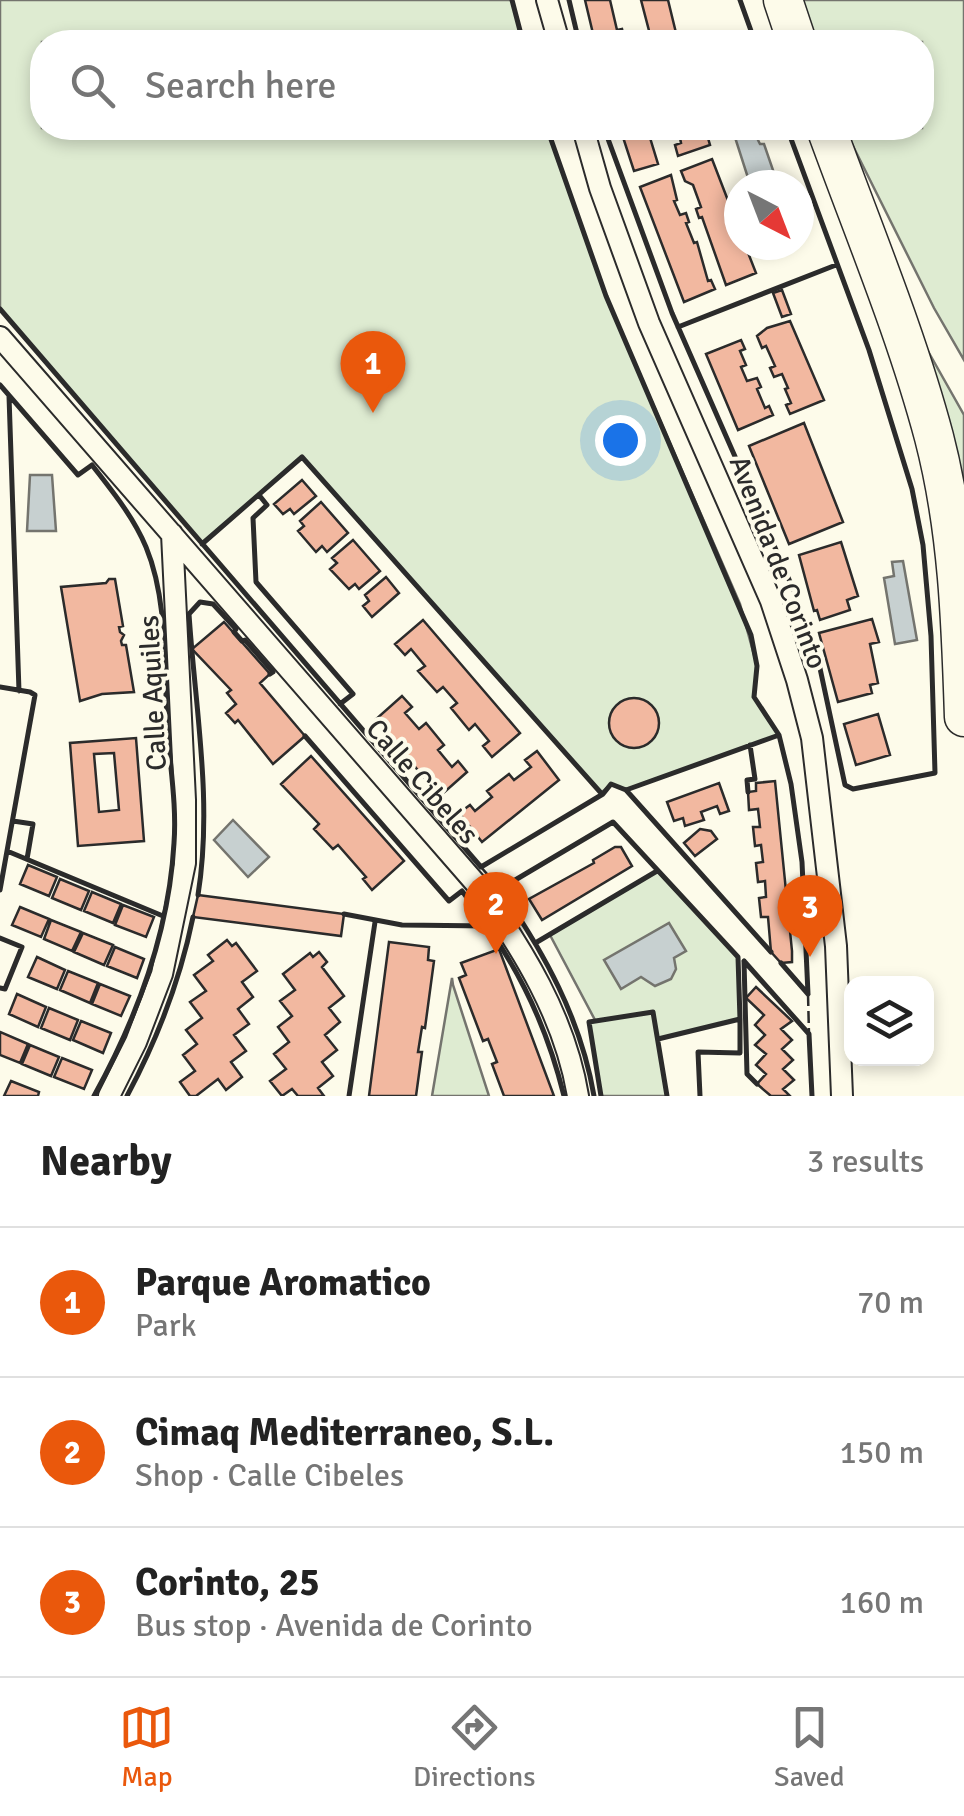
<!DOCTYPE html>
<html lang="en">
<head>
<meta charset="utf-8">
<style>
  body { margin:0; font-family:Signika,sans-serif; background:#f2f2f2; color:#222 }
  .controls { position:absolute; right:30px; bottom:30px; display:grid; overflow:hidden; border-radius:20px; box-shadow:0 5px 15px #0003 }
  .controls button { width:90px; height:90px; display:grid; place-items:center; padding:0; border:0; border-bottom:2px solid #e0e0e0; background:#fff; color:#222; font:50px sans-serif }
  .compass { position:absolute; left:724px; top:170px; width:90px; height:90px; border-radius:50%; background:#fff; box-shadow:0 5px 15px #0003; rotate:138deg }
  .you { position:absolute; left:620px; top:440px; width:35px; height:35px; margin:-25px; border:8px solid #fff; border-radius:50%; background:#1a73e8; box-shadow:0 0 0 15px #1a73e833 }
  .badge { display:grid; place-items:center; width:65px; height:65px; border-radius:50%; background:#ea580c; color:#fff; font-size:32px; font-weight:700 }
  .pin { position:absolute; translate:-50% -82px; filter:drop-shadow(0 2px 5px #0008) }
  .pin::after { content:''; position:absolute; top:52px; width:35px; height:30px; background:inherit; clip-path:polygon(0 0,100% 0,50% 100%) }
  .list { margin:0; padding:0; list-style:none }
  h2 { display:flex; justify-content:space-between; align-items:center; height:130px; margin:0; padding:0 40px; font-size:42px }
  h2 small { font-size:32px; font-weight:400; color:#767676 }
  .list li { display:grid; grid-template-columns:65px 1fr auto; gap:30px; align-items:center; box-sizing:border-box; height:150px; padding:0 40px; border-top:2px solid #e0e0e0 }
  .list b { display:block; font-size:38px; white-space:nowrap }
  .list p { margin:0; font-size:32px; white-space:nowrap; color:#767676 }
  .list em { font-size:32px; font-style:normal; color:#767676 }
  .icon { flex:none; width:55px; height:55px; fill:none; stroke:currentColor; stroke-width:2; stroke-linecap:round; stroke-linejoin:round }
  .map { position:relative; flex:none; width:964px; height:1096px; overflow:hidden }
  .search { position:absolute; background:#fff; box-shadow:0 5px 15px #0003; left:30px; right:30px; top:30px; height:110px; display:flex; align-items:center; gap:25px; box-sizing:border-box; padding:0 35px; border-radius:40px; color:#767676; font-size:38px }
  .sheet { height:580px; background:#fff }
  nav { display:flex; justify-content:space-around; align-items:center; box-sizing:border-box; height:140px; border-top:2px solid #e0e0e0; background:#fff; font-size:28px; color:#767676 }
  nav a { display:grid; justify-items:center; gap:5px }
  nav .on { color:#ea580c }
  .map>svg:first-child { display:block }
</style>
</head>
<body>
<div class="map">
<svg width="964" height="1096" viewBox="0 0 964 1096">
  <rect width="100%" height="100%" fill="#fdfbea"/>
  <path fill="#deebd1" stroke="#74746e" stroke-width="2.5" d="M0,0h512l11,42h-481v86h505l59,168 134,308 17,62 -3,31 25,38 -153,55 -15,-6 -10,9 -299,-336 -100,87 -202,-235z
    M796,0h168v360l-30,-52 -90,-180h78v-86h-111z
    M911,321l53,94v119z
    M657,871l81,86 2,62 -82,20 9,57h-66l-12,-74 6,-2 -45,-85z
    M452,978l1,7 36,111h-57z"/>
  <path fill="#c7d0d0" stroke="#74746e" stroke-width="2.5" d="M732,128h34l2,5 -11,5 3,6h4l10,29 -11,8h-14z
    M30,475h22l4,56h-29z
    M903,561l14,79 -22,4 -11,-66 10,-2 -2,-14z
    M233,820l36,37 -21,20 -34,-37z
    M669,923l17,28 -12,7 2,11 -5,10 -16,7 -14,-9 -20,12 -17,-29z"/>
  <path fill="#f2b8a0" stroke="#2b2b2b" stroke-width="2.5" fill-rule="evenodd" d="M585,0h25l7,30 5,-1 3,13h-30z
    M641,0h27l9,37 -25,5z
    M620,128h27l11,36 -24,7z
    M678,128h27l5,17 -32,11 -3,-11 6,-2z
    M712,159l27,70v16h6l11,28 -30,12 -24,-68 -3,1 -3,-9 5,-2 -8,-22 -8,-4 -4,-10z
    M671,175l6,25 -3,1 6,14 6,-2 3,9 -3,1 8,20 3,-1 11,39 3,-1 4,9 -31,13 -44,-115z
    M782,290l9,24 -9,3 -9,-24z
    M790,321l34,79 -34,14 -4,-9 5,-2 -6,-14 3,-1 -6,-14 -8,3 -4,-9 5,-2 -9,-20 -4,2 -5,-12 10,-8z
    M741,340l4,9 -5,2 6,14 -5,2 6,14 10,-3 4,9 -4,2 8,19 4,-2 4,9 -35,15 -32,-76z
    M804,423l39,99 -54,22 -40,-98z
    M302,480l14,16 -22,18 -4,-5 -7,5 -9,-10z
    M321,502l27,31 -21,19 -5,-6 -6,6 -18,-21 6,-5 -4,-5z
    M353,540l27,31 -21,18 -4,-5 -6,5 -19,-20 7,-6 -5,-5z
    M841,542l17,54 -11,4 3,10 -30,10 -3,-10 -3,1 -15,-56z
    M386,577l13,16 -27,24 -9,-11 6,-5 -4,-6z
    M109,579h6l8,47 -4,1 1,5 4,3 -3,6 1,4h4l8,47 -32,2 -22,7 -19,-114 45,-4z
    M872,619l7,23 -9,2 8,39 -8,2 2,8 -34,9 -19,-69z
    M423,620l97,113 -28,24 -9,-11 6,-5 -14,-17 -6,6 -18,-22 6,-5 -14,-16 -6,5 -19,-21 7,-5 -14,-17 -6,6 -10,-11z
    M224,622l46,52 -10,9 45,53 -32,28 -35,-44 -3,3 -9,-10 10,-9 -9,-11 4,-3 -39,-41z
    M402,696l10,11 -7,6 14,16 7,-6 18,22 -6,5 14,17 6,-6 9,11 -27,24 -65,-76z
    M609 723a25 25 0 1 1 50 0a25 25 0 1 1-50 0Z
    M878,714l12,41 -34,10 -12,-41z
    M136,738l8,103 -66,5 -8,-103zM114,753l5,57 -20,2 -5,-58z
    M537,751l22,29 -77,62 -23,-29 11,-8 5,6 17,-14 -5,-6 22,-17 5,6 17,-13 -6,-7z
    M311,756l93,105 -32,29 -9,-11 3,-2 -28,-32 -5,4 -19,-20 5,-5 -38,-40z
    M775,781l17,170v11l-11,1 -10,-11 -3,-35h-7l-2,-19 7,-1 -1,-16 -7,1 -2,-19 7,-1 -2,-17 -6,1 -2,-19h7l-2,-18 -9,1 -1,-18 8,-1v-8z
    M719,783l10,28 -9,3 -3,-8 -16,6 3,8 -19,6 -2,-8 -9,3 -7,-19z
    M700,829l11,2 6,8 -22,17 -11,-13z
    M615,847h6l11,19 -90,54 -13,-21 65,-36 -1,-3z
    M28,865l29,12 -8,19 -29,-12z
    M60,879l29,12 -8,19 -29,-12z
    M92,892l29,12 -8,19 -29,-12z
    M198,895l146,19 -3,22 -148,-19z
    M123,905l31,12 -8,20 -31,-12z
    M20,907l29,12 -8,18 -29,-12z
    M51,920l30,12 -9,19 -28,-12z
    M83,933l30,12 -9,20 -30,-13z
    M227,940l5,6 4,-3 21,28 -15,11 11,15 -15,12 11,15 -15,11 12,16 -15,11 11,15 -16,13 -8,-11 -22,17h-6l-10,-14 15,-11 -12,-16 14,-11 -11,-14 16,-12 -12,-16 16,-11 -12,-16 19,-14 -5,-6z
    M389,942l40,5 -1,13 6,1 -9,67 -3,-1 -4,25h4l-6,44h-47z
    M115,947l29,12 -7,19 -30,-12z
    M499,949l55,147h-50l-12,-32 5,-2 -9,-23 -5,2 -24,-63 7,-3 -5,-12z
    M319,952l8,10 -5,5 22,29 -15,12 11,14 -15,13 12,15 -15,12 11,14 -15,12 6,8h-26l-6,-7 -10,7 -12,-15 16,-12 -12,-15 15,-12 -11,-15 14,-11 -12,-15 15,-11 -12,-16 27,-21 3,4z
    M37,957l28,13 -8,19 -29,-12z
    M68,971l30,12 -8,20 -30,-13z
    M100,984l30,12 -9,20 -29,-12z
    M756,987l36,34 -11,8 11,11 -10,9 11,11 -10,9 11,11 -11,9 7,7h-19l-14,-12 9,-10 -10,-9 10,-11 -11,-9 10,-10 -10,-10 9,-10 -18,-17z
    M17,994l29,13 -8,20 -29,-13z
    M49,1008l29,12 -8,20 -29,-12z
    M81,1021l30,12 -8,20 -30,-13z
    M0,1032l28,12 -8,19 -20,-8z
    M30,1045l29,12 -8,19 -29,-12z
    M62,1058l30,12 -8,19 -30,-12z
    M11,1081l28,11 -1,4h-34z"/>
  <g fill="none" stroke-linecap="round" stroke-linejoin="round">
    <defs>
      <path id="street" d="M547,0l12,42
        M583,128l17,60 49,135 122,278 26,79 15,58 24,208 6,150
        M0,337l478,549c45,64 87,131 100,210
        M109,1096l27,-54 26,-68 23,-111v-63l-13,-266"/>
      <path id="highway" d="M783,0l14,42
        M826,128c37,102 80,204 108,309 24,92 27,186 30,280"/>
    </defs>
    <use href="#street" stroke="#2b2b2b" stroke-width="24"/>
    <use href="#highway" stroke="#2b2b2b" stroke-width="41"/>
    <use href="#street" stroke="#fdfbea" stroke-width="20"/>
    <use href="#highway" stroke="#fdfbea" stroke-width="38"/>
    <path stroke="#2b2b2b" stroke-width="2.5" stroke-dasharray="12 5" stroke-linecap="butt" d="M481,867l19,22
      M808,994l1,40"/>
    <path stroke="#2b2b2b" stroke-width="5" d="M512,0l11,42
      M569,0l10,42
      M740,0l15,42
      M547,128l59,168 145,339 6,31 -3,31 25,38 12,49 11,78 6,132
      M604,128l68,185 122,278 24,68 27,126 8,4 82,-16 -4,-137 -8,-91 -11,-56 -43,-139 -82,-222
      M0,309l481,558 122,-73 8,-10 15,6 145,162
      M678,327l158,-62
      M0,385l78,90 14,-10c20,26 41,51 54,82 22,53 18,119 21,174 2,41 10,81 7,122 -5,90 -37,175 -80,253
      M9,396l10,295
      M259,495l8,10 -14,13 3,64 97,112 -13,10
      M202,544l100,-87 299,336
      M0,687l30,5 5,3 -35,195
      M305,736l144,165 13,-10c50,65 82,124 102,205
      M626,790l153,-55
      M748,792l-1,-12 8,-1 -5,-34
      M13,821l20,3 -6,35
      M7,851l156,65
      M198,895c15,-93 -3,-188 -9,-281l11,-12 13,2 23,25 -2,3 8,9 3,-1 28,32 -3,2
      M344,914l58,11 87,1
      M0,938l22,9 -17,42 -5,-1
      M537,942l120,-71
      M744,961l65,73 3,62
      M744,961l3,113 10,10
      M781,963l27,31
      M127,1096c31,-58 53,-115 66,-179
      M349,1096l26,-174
      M594,1096c-13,-77 -50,-144 -94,-207l113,-67 125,135 2,62 -82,20
      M601,1096l-12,-74 64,-10 14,84
      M700,1096l-2,-44 42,1v-34"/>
  </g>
  <g text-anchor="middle" stroke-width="8" stroke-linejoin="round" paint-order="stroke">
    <g font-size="28" fill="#2b2b2b" stroke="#fdfbea">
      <text transform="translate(779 562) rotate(69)" y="10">Avenida de Corinto</text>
      <text transform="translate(152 693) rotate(-93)" y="10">Calle Aquiles</text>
      <text transform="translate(423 781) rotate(49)" y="10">Calle Cibeles</text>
    </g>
  </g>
</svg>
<div class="controls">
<button><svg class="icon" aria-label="layers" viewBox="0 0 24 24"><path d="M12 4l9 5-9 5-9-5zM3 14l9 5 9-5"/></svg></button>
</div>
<svg class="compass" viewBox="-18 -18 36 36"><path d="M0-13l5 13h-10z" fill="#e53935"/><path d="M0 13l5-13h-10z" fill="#767676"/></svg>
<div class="you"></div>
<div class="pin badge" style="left:373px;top:413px">1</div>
<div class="pin badge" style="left:496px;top:954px">2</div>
<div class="pin badge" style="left:810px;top:957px">3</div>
<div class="search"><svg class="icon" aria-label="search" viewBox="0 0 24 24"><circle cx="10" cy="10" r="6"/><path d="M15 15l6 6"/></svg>Search here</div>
</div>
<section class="sheet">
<h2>Nearby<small>3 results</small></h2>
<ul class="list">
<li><span class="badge">1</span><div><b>Parque Aromatico</b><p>Park</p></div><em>70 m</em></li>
<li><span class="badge">2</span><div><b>Cimaq Mediterraneo, S.L.</b><p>Shop · Calle Cibeles</p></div><em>150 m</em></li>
<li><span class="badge">3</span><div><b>Corinto, 25</b><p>Bus stop · Avenida de Corinto</p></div><em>160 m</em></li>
</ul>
</section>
<nav>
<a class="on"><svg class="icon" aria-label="map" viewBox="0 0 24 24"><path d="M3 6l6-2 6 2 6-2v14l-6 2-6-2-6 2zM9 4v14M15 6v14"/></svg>Map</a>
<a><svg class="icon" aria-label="directions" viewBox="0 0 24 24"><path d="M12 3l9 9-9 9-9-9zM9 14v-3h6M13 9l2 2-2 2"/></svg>Directions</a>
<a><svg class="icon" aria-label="saved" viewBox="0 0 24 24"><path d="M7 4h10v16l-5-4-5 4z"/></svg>Saved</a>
</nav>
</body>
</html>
